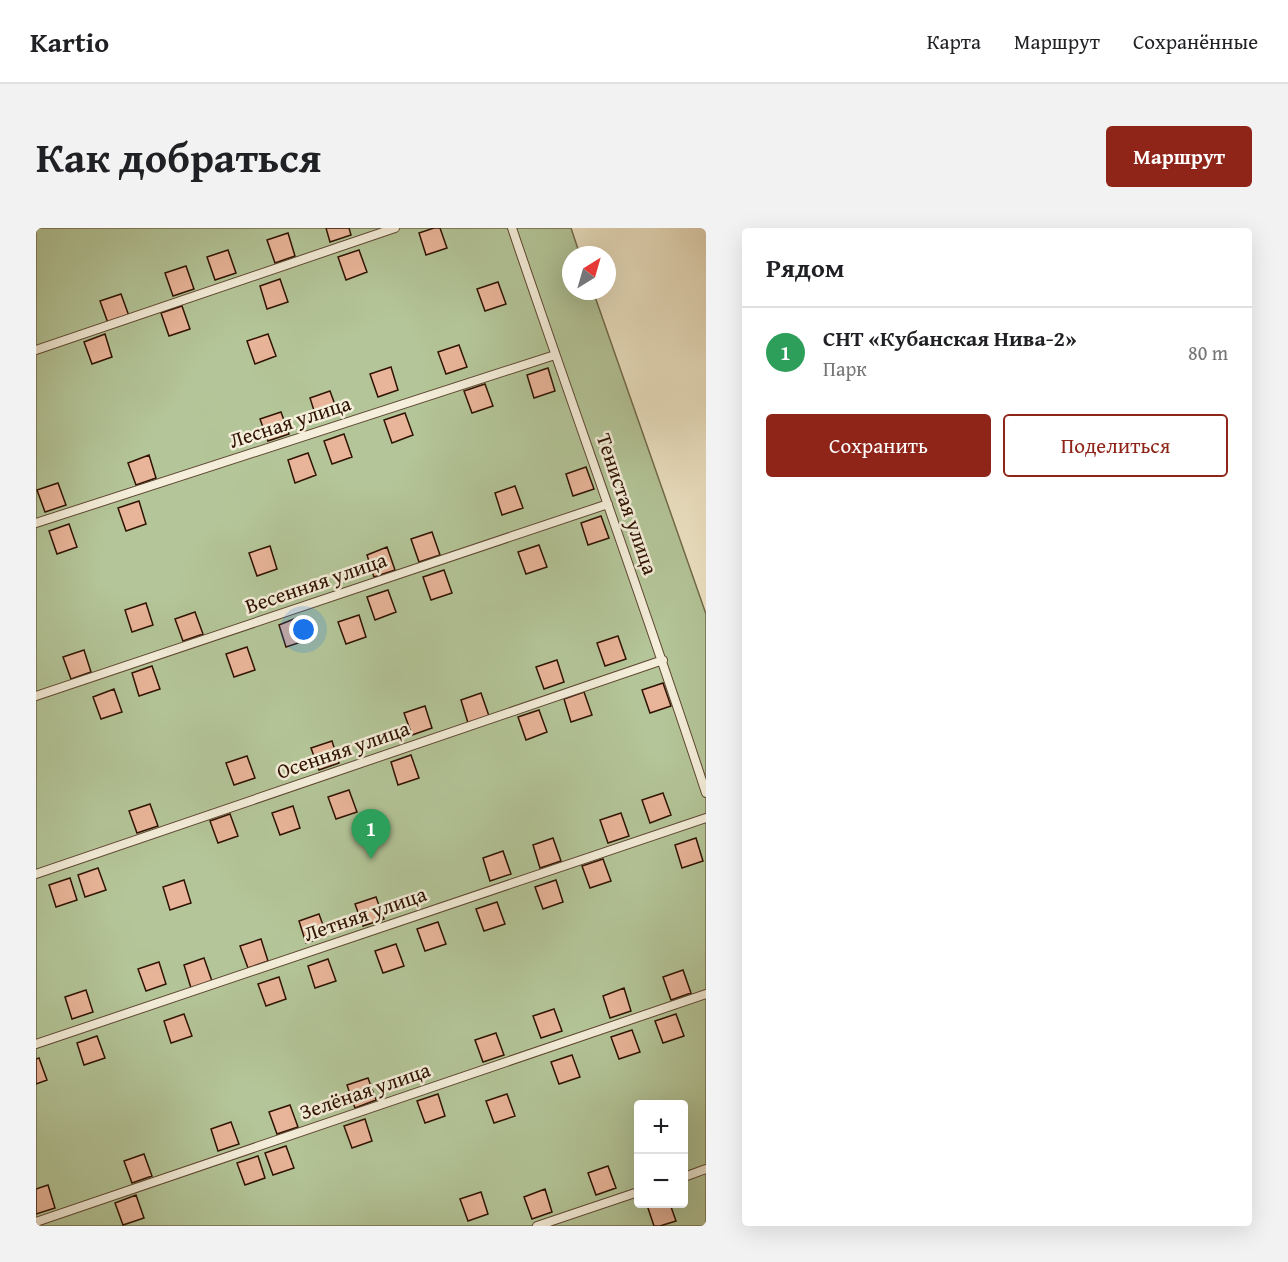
<!DOCTYPE html>
<html lang="ru">
<head>
<meta charset="utf-8">
<style>
  body { margin:0; font-family:"Gentium Book Plus",serif; background:#f2f2f2; color:#202124 }
  .controls { position:absolute; right:18px; bottom:18px; display:grid; overflow:hidden; border-radius:6px; box-shadow:0 6px 24px #0002 }
  .controls button { width:54px; height:54px; display:grid; place-items:center; padding:0; border:0; border-bottom:2px solid #e0e0e0; background:#fff; color:#202124; font:30px sans-serif }
  .compass { position:absolute; left:526px; top:18px; width:54px; height:54px; border-radius:50%; background:#fff; box-shadow:0 6px 24px #0002; rotate:37deg }
  .you { position:absolute; left:268px; top:402px; width:21px; height:21px; margin:-15px; border:4px solid #fff; border-radius:50%; background:#1a73e8; box-shadow:0 0 0 9px #1a73e833 }
  .badge { display:grid; place-items:center; width:39px; height:39px; border-radius:50%; background:#8f2418; color:#fff; font-size:20px; font-weight:700 }
  .pin { position:absolute; translate:-50% -50px; filter:drop-shadow(0 2px 3px #0008) }
  .pin::after { content:''; position:absolute; top:32px; width:21px; height:18px; background:inherit; clip-path:polygon(0 0,100% 0,50% 100%) }
  .list { margin:0; padding:0; list-style:none }
  h2 { display:flex; justify-content:space-between; align-items:center; height:78px; margin:0; padding:0 24px; font-size:26px }
  h2 small { font-size:20px; font-weight:400; color:#757577 }
  .list li { display:grid; grid-template-columns:39px 1fr auto; gap:18px; align-items:center; box-sizing:border-box; height:90px; padding:0 24px; border-top:2px solid #e0e0e0 }
  .list b { display:block; font-size:22px; white-space:nowrap }
  .list p { margin:0; font-size:20px; white-space:nowrap; color:#757577 }
  .list em { font-size:20px; font-style:normal; color:#757577 }
  .actions { display:flex; gap:12px; padding:18px 24px }
  .actions a { flex:1; padding:14px 0; border:2px solid #8f2418; border-radius:6px; text-align:center; font-size:21px; color:#8f2418 }
  .actions .main { background:#8f2418; color:#fff }
  .map { position:relative; flex:none; width:670px; height:998px; overflow:hidden; border-radius:6px }
  header { display:flex; align-items:center; gap:36px; box-sizing:border-box; height:84px; padding:0 30px; background:#fff; border-bottom:2px solid #e0e0e0 }
  header strong { font-size:28px }
  nav { display:flex; gap:33px; margin-inline-start:auto; font-size:21px }
  .intro { display:flex; align-items:center; justify-content:space-between; box-sizing:border-box; height:144px; padding:0 36px }
  h1 { margin:0; font-size:42px }
  .button { padding:15px 27px; border-radius:6px; background:#8f2418; color:#fff; font-size:21px; font-weight:700 }
  main { display:flex; gap:36px; padding:0 36px }
  aside { flex:1; background:#fff; border-radius:6px; box-shadow:0 6px 24px #0002 }
  .map>svg:first-child { display:block }
</style>
</head>
<body>
<header>
<strong>Kartio</strong>
<nav><a>Карта</a><a>Маршрут</a><a>Сохранённые</a></nav>
</header>
<div class="intro"><h1>Как добраться</h1><a class="button">Маршрут</a></div>
<main>
<div class="map">
<svg width="670" height="998" viewBox="0 0 670 998">
  <rect width="100%" height="100%" fill="#eee5c6"/>
  <filter id="stains"><feTurbulence type="fractalNoise" baseFrequency=".00333" numOctaves="4"/><feColorMatrix values="0 0 0 0 .2 0 0 0 0 .09 0 0 0 0 .02 0 0 0 .5 -.17"/></filter>
  <radialGradient id="worn" r=".72"><stop offset=".6" stop-color="#630" stop-opacity="0"/><stop offset="1" stop-color="#630" stop-opacity=".3"/></radialGradient>
  <path fill="#b4c699" stroke="#726c4c" stroke-width="1.5" fill-rule="evenodd" d="M0,0h535l9,27h-9v36h22l113,323v612h-670zM602,876h46v100h-46z"/>
  <path fill="#e9b59a" stroke="#2f1200" stroke-width="1.5" d="M290,0h23l2,7 -21,7z
    M398,0h6l7,20 -21,7 -7,-22z
    M252,5l7,23 -20,7 -8,-23z
    M192,22l8,23 -21,7 -8,-23z
    M323,22l8,22 -21,8 -8,-23z
    M150,38l8,23 -21,7 -8,-23z
    M244,51l8,23 -21,7 -7,-23z
    M462,54l8,22 -21,7 -8,-22z
    M85,66l8,22 -21,7 -8,-22z
    M146,78l8,23 -21,7 -8,-23z
    M69,106l7,23 -20,7 -8,-22z
    M232,106l8,22 -21,8 -8,-23z
    M423,117l8,22 -21,7 -8,-22z
    M355,139l7,23 -20,7 -8,-23z
    M512,140l7,23 -21,7 -7,-23z
    M449,156l8,22 -21,7 -8,-22z
    M294,163l8,22 -21,7 -7,-22z
    M245,184l8,22 -21,7 -8,-22z
    M369,185l8,22 -21,8 -8,-23z
    M308,206l8,23 -20,7 -8,-23z
    M272,225l8,22 -21,8 -7,-23z
    M113,227l7,23 -20,7 -8,-22z
    M550,239l8,22 -21,7 -7,-22z
    M22,255l8,22 -21,7 -8,-22z
    M479,258l8,22 -21,7 -7,-22z
    M103,273l7,23 -20,7 -8,-23z
    M565,288l8,22 -21,7 -7,-22z
    M33,296l8,23 -20,7 -8,-23z
    M396,304l8,23 -21,7 -8,-23z
    M503,317l8,22 -21,7 -8,-22z
    M234,318l7,23 -20,7 -8,-23z
    M351,319l8,23 -21,7 -7,-22z
    M408,342l8,23 -21,7 -8,-23z
    M352,362l8,22 -21,8 -8,-23z
    M110,375l7,22 -21,7 -7,-22z
    M159,384l8,22 -20,7 -8,-22z
    M323,387l7,22 -20,7 -8,-22z
    M263,389l8,23 -21,7 -7,-22z
    M582,408l8,23 -21,7 -8,-23z
    M211,419l8,23 -21,7 -8,-23z
    M48,422l7,22 -20,7 -8,-22z
    M521,432l7,22 -20,7 -8,-22z
    M116,438l8,23 -21,7 -7,-23z
    M627,455l8,23 -21,7 -8,-23z
    M78,461l8,23 -21,7 -8,-22z
    M548,464l8,23 -21,7 -7,-23z
    M445,465l8,23 -21,7 -7,-23z
    M389,478l7,22 -20,7 -8,-22z
    M503,482l8,22 -21,8 -8,-23z
    M296,513l7,22 -20,7 -8,-22z
    M375,527l8,23 -21,7 -7,-23z
    M211,528l8,22 -21,7 -8,-22z
    M313,562l8,22 -21,7 -8,-22z
    M627,565l8,22 -21,8 -8,-23z
    M114,576l8,22 -21,7 -8,-22z
    M257,578l7,22 -20,7 -8,-22z
    M585,585l8,23 -21,7 -8,-23z
    M194,586l8,22 -20,7 -8,-22z
    M517,610l8,23 -21,7 -7,-23z
    M660,610l7,23 -21,7 -7,-23z
    M467,623l8,23 -21,7 -7,-23z
    M567,631l8,22 -21,7 -8,-22z
    M62,640l8,22 -21,7 -7,-22z
    M34,650l7,22 -21,7 -7,-22z
    M148,652l7,23 -21,7 -7,-23z
    M520,652l7,22 -20,7 -8,-22z
    M340,669l8,22 -21,7 -8,-22z
    M461,674l8,22 -21,7 -8,-22z
    M283,686l8,22 -21,7 -7,-22z
    M402,694l8,22 -21,7 -8,-22z
    M225,711l7,22 -20,7 -8,-22z
    M360,716l8,22 -21,7 -8,-22z
    M168,730l8,23 -21,7 -7,-23z
    M292,731l8,22 -21,7 -7,-22z
    M123,734l7,22 -20,7 -8,-22z
    M647,742l8,23 -20,7 -8,-23z
    M243,749l7,22 -20,7 -8,-22z
    M588,760l7,23 -21,7 -7,-22z
    M50,762l7,22 -21,7 -7,-22z
    M518,781l8,22 -21,7 -8,-22z
    M148,786l8,22 -21,7 -7,-22z
    M640,786l8,22 -21,7 -8,-22z
    M596,802l8,22 -21,7 -8,-22z
    M460,805l8,22 -21,7 -8,-22z
    M61,808l8,22 -21,7 -7,-22z
    M536,827l8,22 -21,7 -8,-22z
    M3,830l8,22 -11,4v-25z
    M332,850l8,22 -21,8 -8,-23z
    M402,866l7,22 -20,7 -8,-22z
    M471,866l8,22 -21,7 -8,-22z
    M254,877l8,22 -21,7 -8,-22z
    M329,891l7,22 -20,7 -8,-22z
    M195,894l8,22 -21,7 -7,-22z
    M250,918l8,22 -21,7 -8,-22z
    M108,926l8,22 -20,7 -8,-22z
    M222,928l7,22 -20,7 -8,-22z
    M572,938l8,22 -20,7 -8,-22z
    M12,957l7,23 -19,6v-25z
    M509,961l7,23 -20,7 -8,-22z
    M445,964l7,22 -20,7 -8,-22z
    M100,967l8,23 -21,7 -8,-22z
    M617,976h17l6,17 -16,5h-6l-7,-21z"/>
  <g fill="none" stroke-linecap="round" stroke-linejoin="round">
    <defs>
      <path id="service" d="M476,0c64,189 132,375 194,565
        M0,122l359,-122
        M0,295l519,-168
        M0,468l572,-192
        M0,646l627,-214
        M0,816l670,-226
        M648,949l22,-8
        M0,994l670,-228
        M501,998l101,-34"/>
    </defs>
    <use href="#service" stroke="#5f4732" stroke-width="10"/>
    <use href="#service" stroke="#f4eeda" stroke-width="8"/>
  </g>
  <g text-anchor="middle" stroke-width="5" stroke-linejoin="round" paint-order="stroke">
    <g font-size="21" fill="#2f1200" stroke="#f4eeda">
      <text transform="translate(254 194) rotate(-18)" y="7">Лесная улица</text>
      <text transform="translate(591 276) rotate(71)" y="7">Тенистая улица</text>
      <text transform="translate(280 355) rotate(-19)" y="7">Весенняя улица</text>
      <text transform="translate(307 522) rotate(-19)" y="7">Осенняя улица</text>
      <text transform="translate(329 686) rotate(-19)" y="7">Летняя улица</text>
      <text transform="translate(329 863) rotate(-19)" y="7">Зелёная улица</text>
    </g>
  </g>
  <rect width="100%" height="100%" filter="url(#stains)"/>
  <rect width="100%" height="100%" fill="url(#worn)"/>
</svg>
<div class="controls">
<button>+</button>
<button>−</button>
</div>
<svg class="compass" viewBox="-18 -18 36 36"><path d="M0-13l5 13h-10z" fill="#e53935"/><path d="M0 13l5-13h-10z" fill="#757577"/></svg>
<div class="you"></div>
<div class="pin badge" style="left:335px;top:631px;background:#2e9e5b">1</div>
</div>
<aside>
<h2>Рядом<small></small></h2>
<ul class="list">
<li><span class="badge" style="background:#2e9e5b">1</span><div><b>СНТ «Кубанская Нива-2»</b><p>Парк</p></div><em>80 m</em></li>
</ul>
<div class="actions"><a class="main">Сохранить</a><a>Поделиться</a></div>
</aside>
</main>
</body>
</html>
